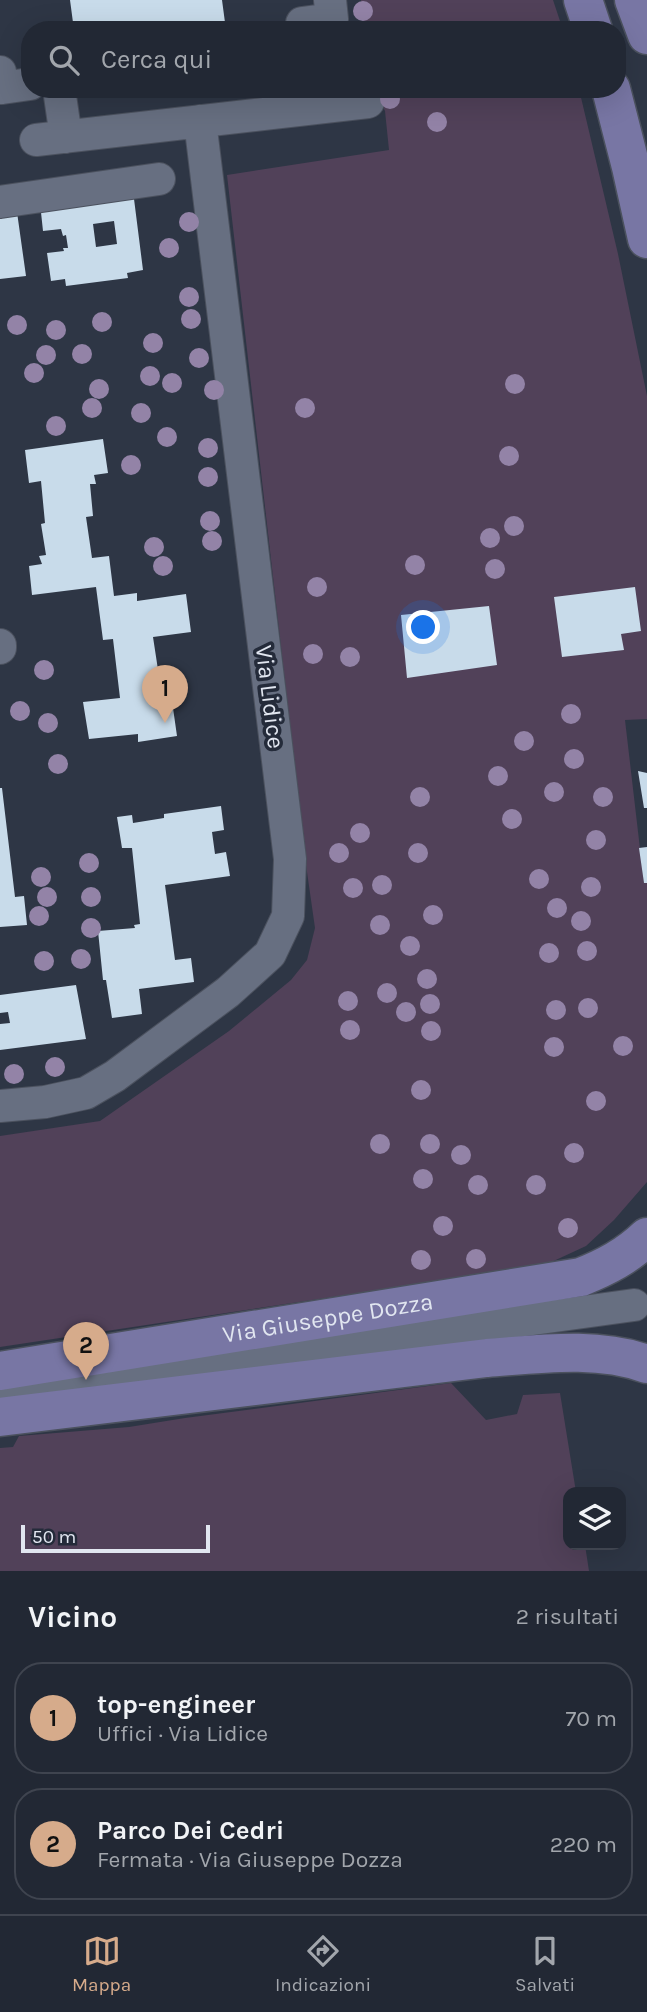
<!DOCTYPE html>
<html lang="it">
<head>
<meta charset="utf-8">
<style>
  body { margin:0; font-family:Karla,sans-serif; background:#2a303c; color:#f1f3f6 }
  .controls { position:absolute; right:21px; bottom:21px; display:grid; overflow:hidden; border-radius:14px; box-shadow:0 7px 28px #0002 }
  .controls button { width:63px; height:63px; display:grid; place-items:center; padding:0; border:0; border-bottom:2px solid #3f444f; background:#222834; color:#f1f3f6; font:35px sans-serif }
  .scale { position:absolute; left:21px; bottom:18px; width:189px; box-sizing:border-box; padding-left:7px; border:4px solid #e1e6f0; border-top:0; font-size:19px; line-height:24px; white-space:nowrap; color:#e1e6f0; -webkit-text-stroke:5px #242b3a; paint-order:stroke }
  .you { position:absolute; left:424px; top:628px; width:24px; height:24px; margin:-18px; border:5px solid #fff; border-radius:50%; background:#1a73e8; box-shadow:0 0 0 10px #1a73e833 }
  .badge { display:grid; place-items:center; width:46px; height:46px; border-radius:50%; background:#d6ab8b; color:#111; font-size:23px; font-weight:700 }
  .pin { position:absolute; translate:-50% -58px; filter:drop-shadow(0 2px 4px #0008) }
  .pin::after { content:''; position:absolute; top:37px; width:24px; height:21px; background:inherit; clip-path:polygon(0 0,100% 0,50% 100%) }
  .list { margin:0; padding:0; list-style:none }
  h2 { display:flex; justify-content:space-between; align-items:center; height:91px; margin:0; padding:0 28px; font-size:30px }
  h2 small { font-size:23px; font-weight:400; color:#a2a6ac }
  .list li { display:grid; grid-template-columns:46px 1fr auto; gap:21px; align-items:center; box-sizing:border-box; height:112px; margin:0 14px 14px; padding:0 14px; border:2px solid #3f444f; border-radius:28px }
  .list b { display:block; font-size:26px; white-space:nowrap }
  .list p { margin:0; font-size:23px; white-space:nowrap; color:#a2a6ac }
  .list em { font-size:23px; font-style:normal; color:#a2a6ac }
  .icon { flex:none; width:38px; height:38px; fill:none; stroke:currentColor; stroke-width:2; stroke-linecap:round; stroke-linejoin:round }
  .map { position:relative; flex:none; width:647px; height:1571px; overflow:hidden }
  .search { position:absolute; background:#222834; box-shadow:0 7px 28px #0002; left:21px; right:21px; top:21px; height:77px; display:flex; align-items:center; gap:18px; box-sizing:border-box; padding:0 24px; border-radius:28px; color:#a2a6ac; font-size:26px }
  .sheet { height:343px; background:#222834 }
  nav { display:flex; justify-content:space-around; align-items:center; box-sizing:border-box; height:98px; border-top:2px solid #3f444f; background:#222834; font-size:19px; color:#a2a6ac }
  nav a { display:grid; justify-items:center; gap:4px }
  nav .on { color:#d6ab8b }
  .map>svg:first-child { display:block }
</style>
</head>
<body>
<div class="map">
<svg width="647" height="1571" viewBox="0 0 647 1571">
  <rect width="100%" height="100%" fill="#2e3645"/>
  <path fill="#514159" d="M361,0h192l10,30h-198z
    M374,89h205l39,165 29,142v323l-22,1 19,163h3v299l-33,38 -28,26 -41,19 -545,82v-211l100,-15 129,-90 62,-51 16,-20 8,-32 -9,-63 -79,-690 162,-25 -4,-39z
    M451,1383l35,37 31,-6 6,-19 37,-2 16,99h-8v53h17l4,26h-589v-123l13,-1 6,-11 110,-9 56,-9z"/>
  <path fill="#c8dbea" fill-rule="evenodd" d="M70,0h152l4,30h-152z
    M133,191l10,79 -16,3 1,5 -62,8 -1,-7 -14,2 -4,-28 17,-2 -1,-3h5l-2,-13 -3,1 -2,-7 -18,2 -3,-28zM114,221l3,23 -21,3 -3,-23z
    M16,205l10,71 -26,3v-71z
    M103,439l5,34 -14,2 2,9h-6l3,32 -7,1 6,41 17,-2 5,40 23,-3v8l49,-7 5,38 -38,5 9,59 9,-2 6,42 -39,6v-8l-49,5 -6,-37 37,-4 -7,-59 -10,1 -7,-53 -64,8 -3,-29 13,-2 -3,-8 7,-1 -5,-31 4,-1 -4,-42 -12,2 -4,-33z
    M635,587l6,44 -20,3 3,16 -62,7 -8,-60z
    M489,606l8,59 -90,13 -6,-63z
    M638,771l9,2v35h-3z
    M0,788h2l13,109 9,-1 3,29 -27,2z
    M221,806l3,24 -12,2 3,22 11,-2 4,24 -65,9 10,75 16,-2 3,24 -55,7 3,25 -30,4 -6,-38h-3l-5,-49 37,-3 -1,-3 6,-1 -8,-76h-10l-5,-31 15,-2 1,8 31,-5v-4z
    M647,847v36h-3l-5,-35z
    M76,985l10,54 -86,11v-26l10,-1 -2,-11 -8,1v-18z"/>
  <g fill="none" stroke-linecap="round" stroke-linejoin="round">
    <defs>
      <path id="minor" d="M303,30l-1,-7 30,-4 -2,-19
        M0,72l2,16 28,-4
        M59,89l7,48
        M36,140l332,-38
        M0,202l159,-23
        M0,645v3
        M0,1106l45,-4 41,-9 29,-17 113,-84 42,-38 18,-38 2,-57 -90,-738
        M0,1392l634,-87"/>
      <g id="major">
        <path d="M583,0l10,30"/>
        <path d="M634,0l13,35"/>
        <path d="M611,89l20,78 16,72"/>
        <path id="s1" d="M0,1371l581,-94c25,-10 46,-21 66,-40"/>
        <path d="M0,1417l487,-59c53,-4 110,-12 160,6"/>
      </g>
    </defs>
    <use href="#minor" stroke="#4b515e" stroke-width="34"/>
    <use href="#major" stroke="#4b515e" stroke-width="41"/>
    <use href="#minor" stroke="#676f81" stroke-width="32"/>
    <use href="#major" stroke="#7876a4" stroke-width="38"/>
  </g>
  <g fill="#9383a7">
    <circle cx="363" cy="11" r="10"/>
    <circle cx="390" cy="99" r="10"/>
    <circle cx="437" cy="122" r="10"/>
    <circle cx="189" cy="222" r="10"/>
    <circle cx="169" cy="248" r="10"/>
    <circle cx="189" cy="297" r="10"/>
    <circle cx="191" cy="319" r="10"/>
    <circle cx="102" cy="322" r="10"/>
    <circle cx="17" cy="325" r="10"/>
    <circle cx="56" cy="330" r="10"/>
    <circle cx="153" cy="343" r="10"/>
    <circle cx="82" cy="354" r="10"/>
    <circle cx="46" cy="355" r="10"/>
    <circle cx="199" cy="358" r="10"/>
    <circle cx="34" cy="373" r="10"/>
    <circle cx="150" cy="376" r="10"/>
    <circle cx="172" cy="383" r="10"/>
    <circle cx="515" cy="384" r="10"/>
    <circle cx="99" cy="389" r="10"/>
    <circle cx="214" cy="390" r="10"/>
    <circle cx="92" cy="408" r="10"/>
    <circle cx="305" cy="408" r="10"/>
    <circle cx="141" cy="413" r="10"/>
    <circle cx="56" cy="426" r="10"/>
    <circle cx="167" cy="437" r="10"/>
    <circle cx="208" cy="448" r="10"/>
    <circle cx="509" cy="456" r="10"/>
    <circle cx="131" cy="465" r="10"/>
    <circle cx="208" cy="477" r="10"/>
    <circle cx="210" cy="521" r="10"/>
    <circle cx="514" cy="526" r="10"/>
    <circle cx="490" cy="538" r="10"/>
    <circle cx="212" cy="541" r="10"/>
    <circle cx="154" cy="547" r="10"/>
    <circle cx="415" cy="565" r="10"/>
    <circle cx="163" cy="566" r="10"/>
    <circle cx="495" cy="569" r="10"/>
    <circle cx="317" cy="587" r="10"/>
    <circle cx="313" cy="654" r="10"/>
    <circle cx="350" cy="657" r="10"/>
    <circle cx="44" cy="670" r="10"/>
    <circle cx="20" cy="711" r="10"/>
    <circle cx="571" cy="714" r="10"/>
    <circle cx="48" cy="723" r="10"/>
    <circle cx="524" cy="741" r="10"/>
    <circle cx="574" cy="759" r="10"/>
    <circle cx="58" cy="764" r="10"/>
    <circle cx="498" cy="776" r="10"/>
    <circle cx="554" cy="792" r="10"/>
    <circle cx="420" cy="797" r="10"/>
    <circle cx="603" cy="797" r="10"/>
    <circle cx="512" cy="819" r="10"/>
    <circle cx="360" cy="833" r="10"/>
    <circle cx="596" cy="840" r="10"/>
    <circle cx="339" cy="853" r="10"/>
    <circle cx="418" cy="853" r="10"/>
    <circle cx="89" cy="863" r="10"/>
    <circle cx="41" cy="877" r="10"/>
    <circle cx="539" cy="879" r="10"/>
    <circle cx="382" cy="885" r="10"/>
    <circle cx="591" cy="887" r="10"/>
    <circle cx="353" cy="888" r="10"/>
    <circle cx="47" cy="897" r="10"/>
    <circle cx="91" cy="897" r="10"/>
    <circle cx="557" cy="908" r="10"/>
    <circle cx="433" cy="915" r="10"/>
    <circle cx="39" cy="916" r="10"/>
    <circle cx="581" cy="921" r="10"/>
    <circle cx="380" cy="925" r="10"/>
    <circle cx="91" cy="928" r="10"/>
    <circle cx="410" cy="946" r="10"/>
    <circle cx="587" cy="951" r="10"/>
    <circle cx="549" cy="953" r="10"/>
    <circle cx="81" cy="959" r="10"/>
    <circle cx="44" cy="961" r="10"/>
    <circle cx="427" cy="979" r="10"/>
    <circle cx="387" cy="993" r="10"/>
    <circle cx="348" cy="1001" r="10"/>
    <circle cx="430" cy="1004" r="10"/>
    <circle cx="588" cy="1008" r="10"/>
    <circle cx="556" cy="1010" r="10"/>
    <circle cx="406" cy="1012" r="10"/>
    <circle cx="350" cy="1030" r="10"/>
    <circle cx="431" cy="1031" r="10"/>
    <circle cx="623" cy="1046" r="10"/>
    <circle cx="554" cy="1047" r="10"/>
    <circle cx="55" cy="1067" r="10"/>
    <circle cx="14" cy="1074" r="10"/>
    <circle cx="421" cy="1090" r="10"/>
    <circle cx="596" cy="1101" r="10"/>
    <circle cx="380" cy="1144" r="10"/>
    <circle cx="430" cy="1144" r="10"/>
    <circle cx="574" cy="1153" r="10"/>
    <circle cx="461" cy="1155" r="10"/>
    <circle cx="423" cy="1179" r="10"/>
    <circle cx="478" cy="1185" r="10"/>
    <circle cx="536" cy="1185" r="10"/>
    <circle cx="443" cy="1226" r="10"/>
    <circle cx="568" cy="1228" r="10"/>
    <circle cx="476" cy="1259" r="10"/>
    <circle cx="421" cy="1260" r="10"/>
  </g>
  <g text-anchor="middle" stroke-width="7" stroke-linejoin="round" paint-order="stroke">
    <g font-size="24" fill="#e1e6f0" stroke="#242b3a">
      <text transform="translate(270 697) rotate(83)" y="8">Via Lidice</text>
      <text dy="8" stroke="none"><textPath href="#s1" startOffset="332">Via Giuseppe Dozza</textPath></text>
    </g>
  </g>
</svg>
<div class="controls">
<button><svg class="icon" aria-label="layers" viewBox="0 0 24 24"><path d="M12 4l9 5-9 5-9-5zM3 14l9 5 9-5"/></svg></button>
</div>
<div class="scale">50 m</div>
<div class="you"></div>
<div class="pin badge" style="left:165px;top:723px">1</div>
<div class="pin badge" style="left:86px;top:1380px">2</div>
<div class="search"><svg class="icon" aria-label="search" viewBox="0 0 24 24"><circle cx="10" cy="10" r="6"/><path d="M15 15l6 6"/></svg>Cerca qui</div>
</div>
<section class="sheet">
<h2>Vicino<small>2 risultati</small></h2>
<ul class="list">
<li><span class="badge">1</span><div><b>top-engineer</b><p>Uffici · Via Lidice</p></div><em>70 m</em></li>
<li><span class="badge">2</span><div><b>Parco Dei Cedri</b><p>Fermata · Via Giuseppe Dozza</p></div><em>220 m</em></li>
</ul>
</section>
<nav>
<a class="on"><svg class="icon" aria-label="map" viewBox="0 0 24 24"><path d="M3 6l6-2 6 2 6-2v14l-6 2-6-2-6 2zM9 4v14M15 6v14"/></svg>Mappa</a>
<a><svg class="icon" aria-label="directions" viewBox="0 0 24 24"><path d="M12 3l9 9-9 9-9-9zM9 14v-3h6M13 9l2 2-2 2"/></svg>Indicazioni</a>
<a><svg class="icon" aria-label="saved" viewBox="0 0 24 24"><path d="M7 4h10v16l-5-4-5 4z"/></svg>Salvati</a>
</nav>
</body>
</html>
